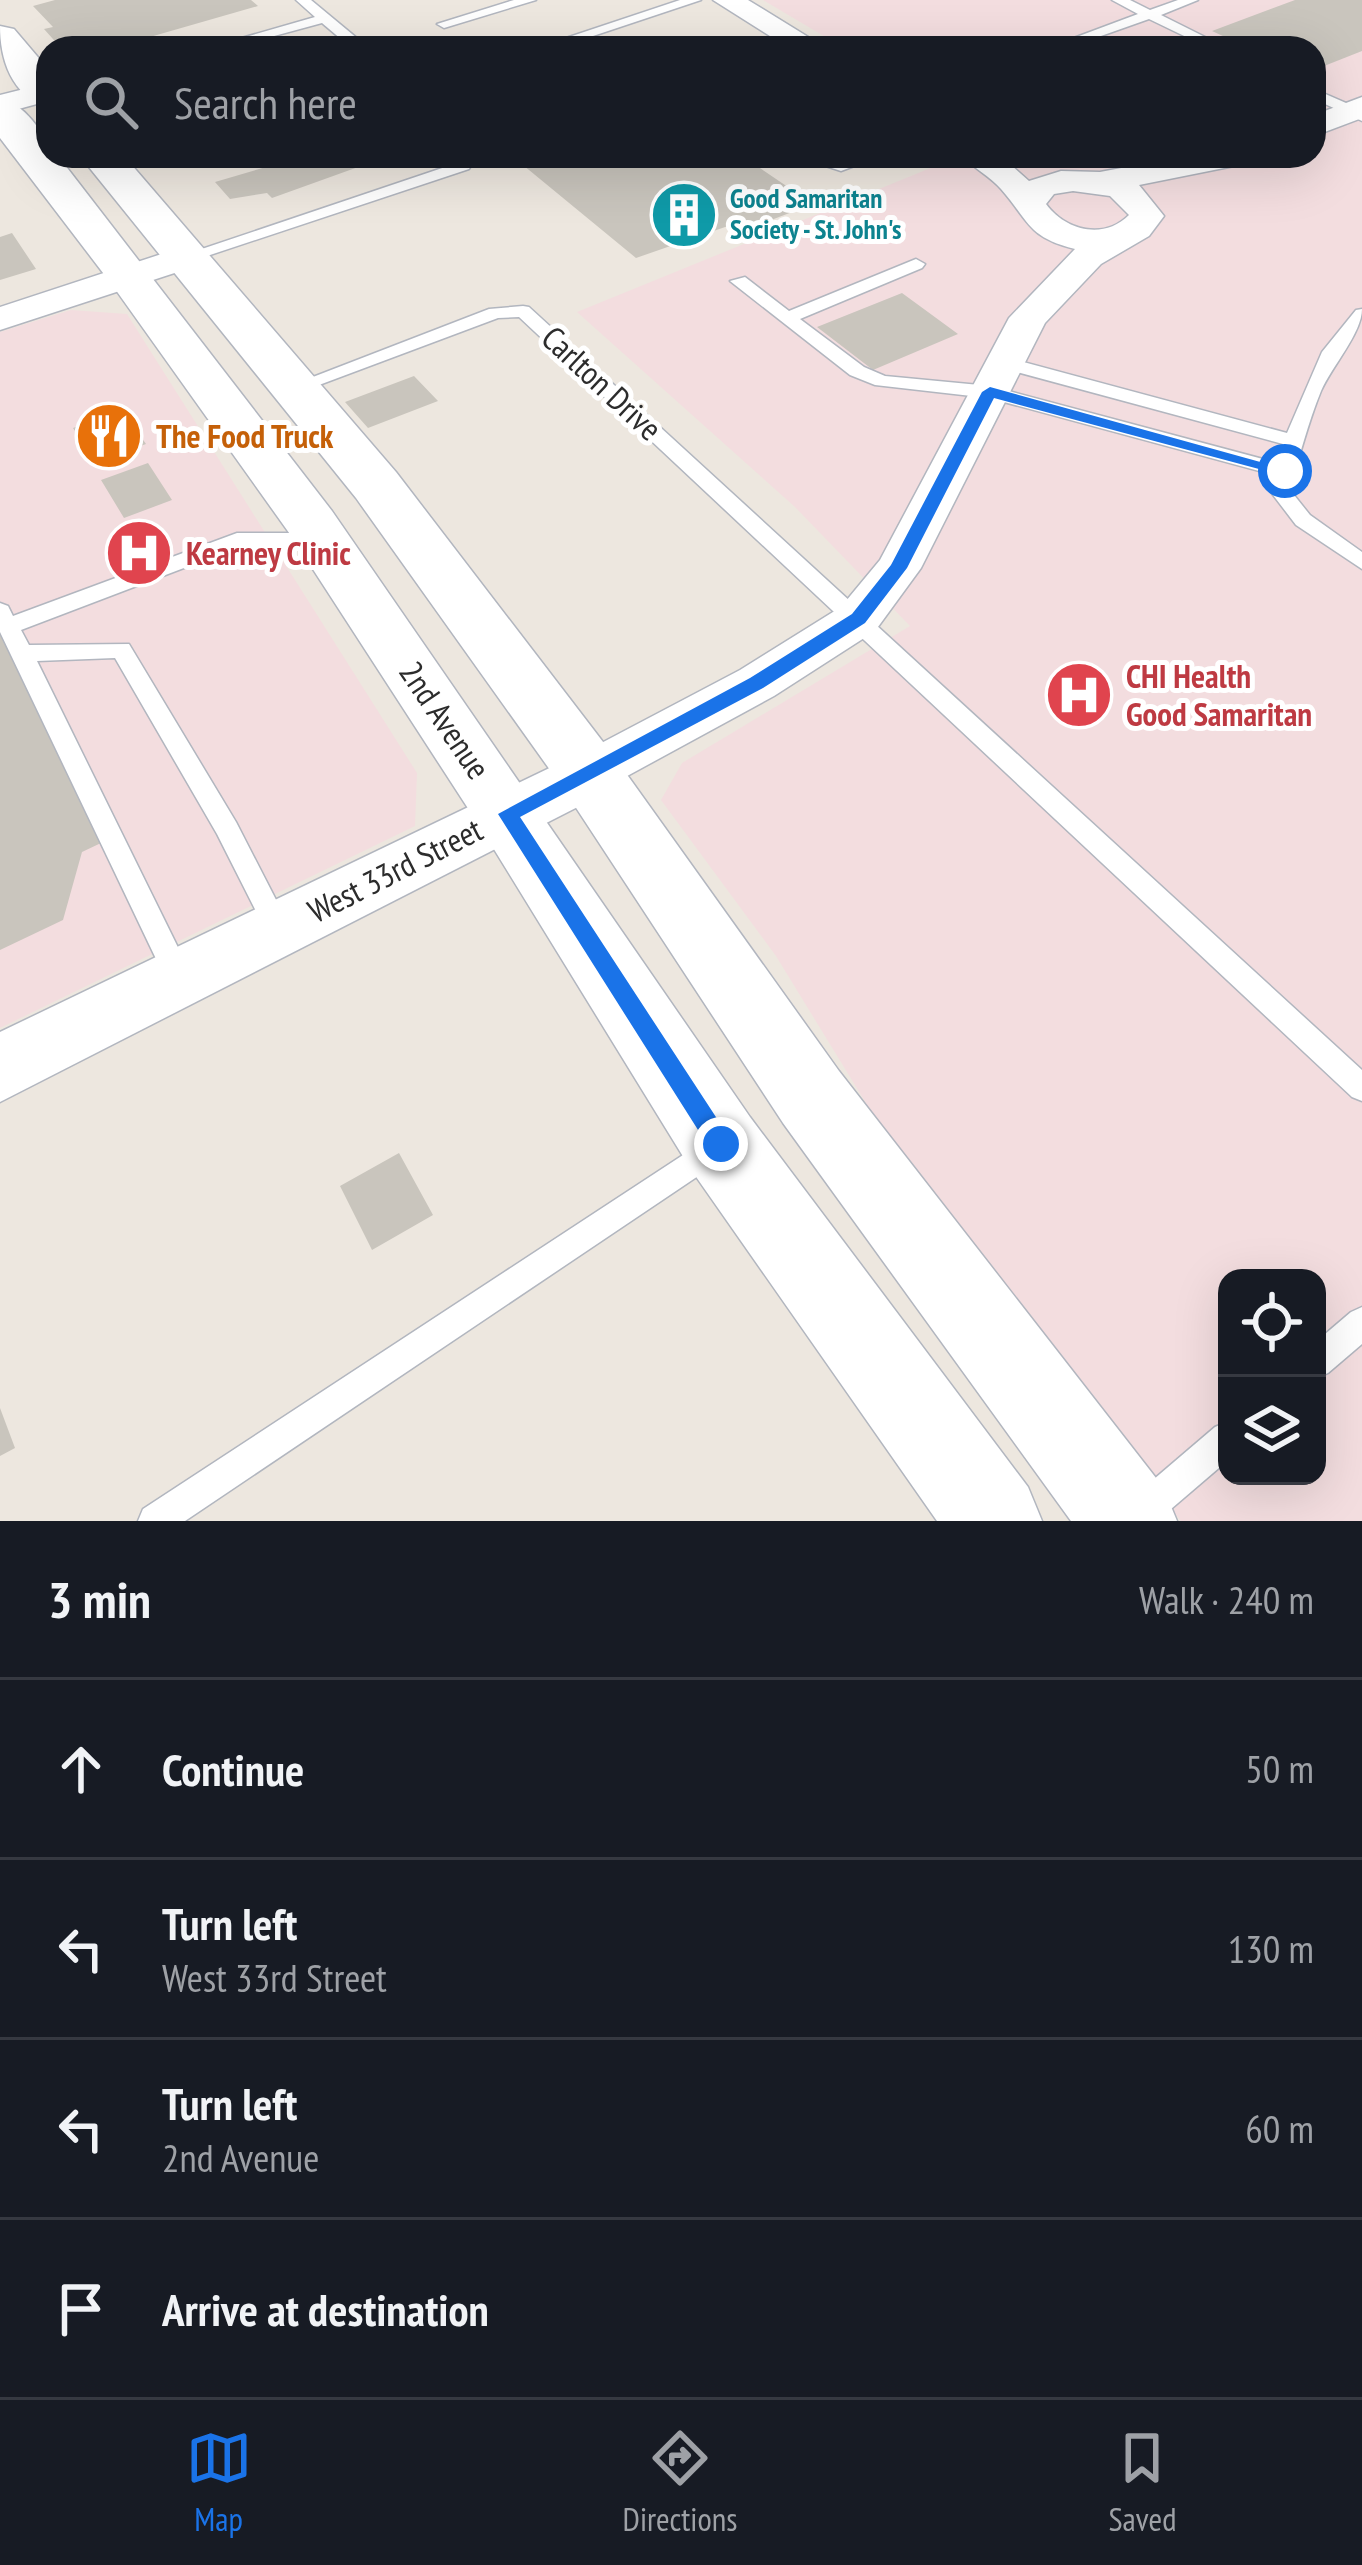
<!DOCTYPE html>
<html lang="en">
<head>
<meta charset="utf-8">
<style>
  body { margin:0; font-family:"PT Sans Narrow",sans-serif; background:#20242c; color:#f1f3f6 }
  .controls { position:absolute; right:36px; bottom:36px; display:grid; overflow:hidden; border-radius:24px; box-shadow:0 12px 48px #0002 }
  .controls button { width:108px; height:108px; display:grid; place-items:center; padding:0; border:0; border-bottom:3px solid #363941; background:#171b24; color:#f1f3f6; font:60px sans-serif }
  .stop { position:absolute; width:36px; height:36px; margin:-27px; border:9px solid #1a73e8; border-radius:50%; background:#fff }
  .stop.end { background:#1a73e8; border-color:#fff; box-shadow:0 3px 12px #0008 }
  .list { margin:0; padding:0; list-style:none }
  h2 { display:flex; justify-content:space-between; align-items:center; height:156px; margin:0; padding:0 48px; font-size:51px }
  h2 small { font-size:39px; font-weight:400; color:#9ea1a6 }
  .list li { display:grid; grid-template-columns:78px 1fr auto; gap:36px; align-items:center; box-sizing:border-box; height:180px; padding:0 48px; border-top:3px solid #363941 }
  .list b { display:block; font-size:45px; white-space:nowrap }
  .list p { margin:0; font-size:39px; white-space:nowrap; color:#9ea1a6 }
  .list em { font-size:39px; font-style:normal; color:#9ea1a6 }
  .icon { flex:none; width:66px; height:66px; fill:none; stroke:currentColor; stroke-width:2; stroke-linecap:round; stroke-linejoin:round }
  .map { position:relative; flex:none; width:1362px; height:1521px; overflow:hidden }
  .search { position:absolute; background:#171b24; box-shadow:0 12px 48px #0002; left:36px; right:36px; top:36px; height:132px; display:flex; align-items:center; gap:30px; box-sizing:border-box; padding:0 42px; border-radius:36px; color:#9ea1a6; font-size:45px }
  .sheet { height:876px; background:#171b24 }
  nav { display:flex; justify-content:space-around; align-items:center; box-sizing:border-box; height:168px; border-top:3px solid #363941; background:#171b24; font-size:33px; color:#9ea1a6 }
  nav a { display:grid; justify-items:center; gap:6px }
  nav .on { color:#1a73e8 }
  .map>svg:first-child { display:block }
</style>
</head>
<body>
<div class="map">
<svg width="1362" height="1521" viewBox="0 0 1362 1521">
  <rect width="100%" height="100%" fill="#ede7df"/>
  <path fill="#f3dddf" fill-rule="evenodd" d="M763,0h599v1521h-181l-241,-297 -164,-268 -115,-156 21,-37 228,-137 -115,-119 -218,-195 383,-156h354v-108h-470zM1227,1278h90v198h-90z
    M71,310l56,4 290,459 -2,53 -415,202v-696z"/>
  <path fill="#c9c5bd" d="M55,0h196l7,6 -122,35 8,7h-83l-17,-19 9,-2 -20,-21z
    M1295,0h67v51l-48,19v-22h-65l-37,-17z
    M303,156l83,1 -114,41 -5,-5 -37,6 -15,-17z
    M512,156h230l71,48 -73,28 -12,-6 -92,32z
    M12,233l24,36 -36,11v-43z
    M902,293l56,41 -85,36 -56,-43z
    M414,376l24,25 -70,27 -23,-26z
    M122,410l24,34 -50,18 -23,-34z
    M148,463l24,37 -48,18 -23,-38z
    M0,611l120,223 -38,18 -19,68 -63,30z
    M399,1153l34,62 -61,35 -32,-64z
    M0,1408l15,40 -15,8z"/>
  <g fill="none" stroke-linecap="round" stroke-linejoin="round">
    <defs>
      <path id="service" d="M296,0h15l47,39v6h-10l-26,-22 -92,25h-23l108,-31z
        M514,0h22l-92,28 -7,-4z
        M680,0h21l-144,48h-21z
        M1112,0h18l20,10 28,-10h20l-37,15 66,33h-18l-60,-29 -82,29h-20l91,-34z
        M1314,89l48,21v11l-48,-22z
        M795,156l46,5 40,-5 -40,15z
        M463,161l8,5 -2,3 -277,92 -14,-4z
        M916,259l9,5 -3,4 -122,51 64,48 21,9 105,10 288,77 5,-19 -285,-77 -2,-4 9,-6 282,76 35,-81 34,-42 6,-1c0,24 -30,57 -41,82 -13,32 -22,66 -31,99l20,25 52,37v17l-66,-44 -26,-34 4,-16 -285,-77 -114,-13 -25,-10 -120,-94 15,-4 44,34z
        M523,306l6,1 833,763v31l-10,-4 -833,-780 -21,1 -195,73h-14l-2,-4 202,-78z
        M237,533h85l10,7 -10,7h-83l-218,83 8,15 100,-1 107,178 55,107 -4,8 -9,3 -9,-3 -52,-103 -102,-176 -78,3 156,317 -4,8 -10,4 -10,-4 -169,-354v-29l8,3 5,10z
        M712,1136l10,4 5,10 -5,10 -537,361h-47l5,-12z
        M1362,1307v37l-34,29 -11,5v-37l34,-29z
        M1227,1422v39l-70,60h-43l5,-12 96,-82z"/>
      <path id="minor" d="M713,0h35l78,48h-37z
        M48,83v18l-48,13v-19z
        M1362,97v21l-48,18v-21z
        M963,156h38l28,25 32,-10 39,1 85,-16h69l-5,7 -110,22 25,31 -15,20 -48,28 -56,59 -124,245 -46,63 -101,65 -167,91 -18,6 -18,-6 -8,-14 8,-14 169,-89 101,-63 39,-47 129,-242 66,-69c-48,-12 -45,-27 -74,-60 -11,-13 -27,-20 -38,-33zM1073,191l37,5 19,19c-25,25 -63,16 -83,-11l8,-10z
        M186,246l13,3 5,8 -5,8 -199,65v-23z"/>
      <path id="tertiary" d="M589,749l22,7 10,17 -10,17 -611,312v-70z"/>
      <path id="secondary" d="M0,26l14,3 34,40v37c-37,-9 -48,-48 -48,-80z
        M0,98c22,5 48,35 48,58h10l274,355 418,606 278,370 14,34h-105l-245,-350 -208,-338 -192,-296 -179,-251 -113,-148z
        M80,156h44l272,316 217,283 226,316 324,416 14,34h-106l-288,-398 -218,-332 -209,-293z"/>
    </defs>
    <use href="#service" stroke="#b2b6bf" stroke-width="3"/>
    <use href="#minor" stroke="#b2b6bf" stroke-width="3"/>
    <use href="#tertiary" stroke="#b2b6bf" stroke-width="3"/>
    <use href="#secondary" stroke="#b2b6bf" stroke-width="3"/>
    <use href="#service" fill="#fff" fill-rule="evenodd"/>
    <use href="#minor" fill="#fff" fill-rule="evenodd"/>
    <use href="#tertiary" fill="#fff" fill-rule="evenodd"/>
    <use href="#secondary" fill="#fff" fill-rule="evenodd"/>
  </g>
  <path fill="#1a73e8" d="M990,387l303,84 -8,5 -291,-78 -87,170 -42,55 -102,65 -243,129 209,320 4,7 -12,12 -9,-4 -214,-338 252,-136 102,-64 39,-49 91,-173z"/>
  <defs>
    <symbol id="building-disc" viewBox="-11 -11 22 22"><circle r="9.5" fill="#0f9aa8" stroke="#fff"/><path d="M-4-6H4V6H1V3H-1V6H-4ZM-2.5-4.3h1.7v1.8h-1.7ZM.8-4.3h1.7v1.8H.8ZM-2.5-1h1.7V.8h-1.7ZM.8-1h1.7V.8H.8Z" fill="#fff"/></symbol>
    <symbol id="restaurant-disc" viewBox="-11 -11 22 22"><circle r="9.5" fill="#e8710a" stroke="#fff"/><path d="M-5-6h1v4h1v-4h1v4h1v-4h1v5L-1.5 .5V6h-2V.5L-5-1ZM5-6V6H3V1.5H1.5Q1.5-4 5-6Z" fill="#fff"/></symbol>
    <symbol id="hospital-disc" viewBox="-11 -11 22 22"><circle r="9.5" fill="#e0444e" stroke="#fff"/><path d="M-5-5h3v3.5h4V-5h3V5h-3V1.5h-4V5h-3Z" fill="#fff"/></symbol>
  </defs>
  <g fill-rule="evenodd">
    <use href="#building-disc" x="646" y="177" width="76" height="76"/>
    <use href="#restaurant-disc" x="71" y="398" width="76" height="76"/>
    <use href="#hospital-disc" x="101" y="515" width="76" height="76"/>
    <use href="#hospital-disc" x="1041" y="657" width="76" height="76"/>
  </g>
  <g text-anchor="middle" stroke-width="10" stroke-linejoin="round" paint-order="stroke">
    <g font-size="27" font-weight="bold" fill="#0d838f" stroke="#fff" text-anchor="start">
      <text x="730" y="208">Good Samaritan<tspan x="730" dy="31">Society - St. John's</tspan></text>
    </g>
    <g font-size="33" fill="#2c2c2c" stroke="#fff">
      <text transform="translate(602 383) rotate(43)" y="12">Carlton Drive</text>
      <text transform="translate(445 720) rotate(56)" y="12">2nd Avenue</text>
      <text transform="translate(395 870) rotate(-27)" y="12">West 33rd Street</text>
    </g>
    <g font-size="33" font-weight="bold" fill="#c56008" stroke="#fff" text-anchor="start">
      <text x="156" y="448">The Food Truck</text>
    </g>
    <g font-size="33" font-weight="bold" fill="#be3a42" stroke="#fff" text-anchor="start">
      <text x="186" y="565">Kearney Clinic</text>
      <text x="1126" y="688">CHI Health<tspan x="1126" dy="38">Good Samaritan</tspan></text>
    </g>
  </g>
</svg>
<div class="controls">
<button><svg class="icon" aria-label="locate" viewBox="0 0 24 24"><circle cx="12" cy="12" r="6"/><path d="M12 2v4M12 18v4M2 12h4M18 12h4"/></svg></button>
<button><svg class="icon" aria-label="layers" viewBox="0 0 24 24"><path d="M12 4l9 5-9 5-9-5zM3 14l9 5 9-5"/></svg></button>
</div>
<div class="stop" style="left:1285px;top:471px"></div>
<div class="stop end" style="left:721px;top:1144px"></div>
<div class="search"><svg class="icon" aria-label="search" viewBox="0 0 24 24"><circle cx="10" cy="10" r="6"/><path d="M15 15l6 6"/></svg>Search here</div>
</div>
<section class="sheet">
<h2>3 min<small>Walk · 240 m</small></h2>
<ul class="list">
<li><svg class="icon" aria-label="ahead" viewBox="0 0 24 24"><path d="M12 20V5M6 11l6-6 6 6"/></svg><div><b>Continue</b></div><em>50 m</em></li>
<li><svg class="icon" aria-label="left" viewBox="0 0 24 24"><path d="M17 20v-9H6M10 6l-5 5 5 5"/></svg><div><b>Turn left</b><p>West 33rd Street</p></div><em>130 m</em></li>
<li><svg class="icon" aria-label="left" viewBox="0 0 24 24"><path d="M17 20v-9H6M10 6l-5 5 5 5"/></svg><div><b>Turn left</b><p>2nd Avenue</p></div><em>60 m</em></li>
<li><svg class="icon" aria-label="arrive" viewBox="0 0 24 24"><path d="M6 21V4h12l-3 4 3 4H6"/></svg><div><b>Arrive at destination</b></div></li>
</ul>
</section>
<nav>
<a class="on"><svg class="icon" aria-label="map" viewBox="0 0 24 24"><path d="M3 6l6-2 6 2 6-2v14l-6 2-6-2-6 2zM9 4v14M15 6v14"/></svg>Map</a>
<a><svg class="icon" aria-label="directions" viewBox="0 0 24 24"><path d="M12 3l9 9-9 9-9-9zM9 14v-3h6M13 9l2 2-2 2"/></svg>Directions</a>
<a><svg class="icon" aria-label="saved" viewBox="0 0 24 24"><path d="M7 4h10v16l-5-4-5 4z"/></svg>Saved</a>
</nav>
</body>
</html>
